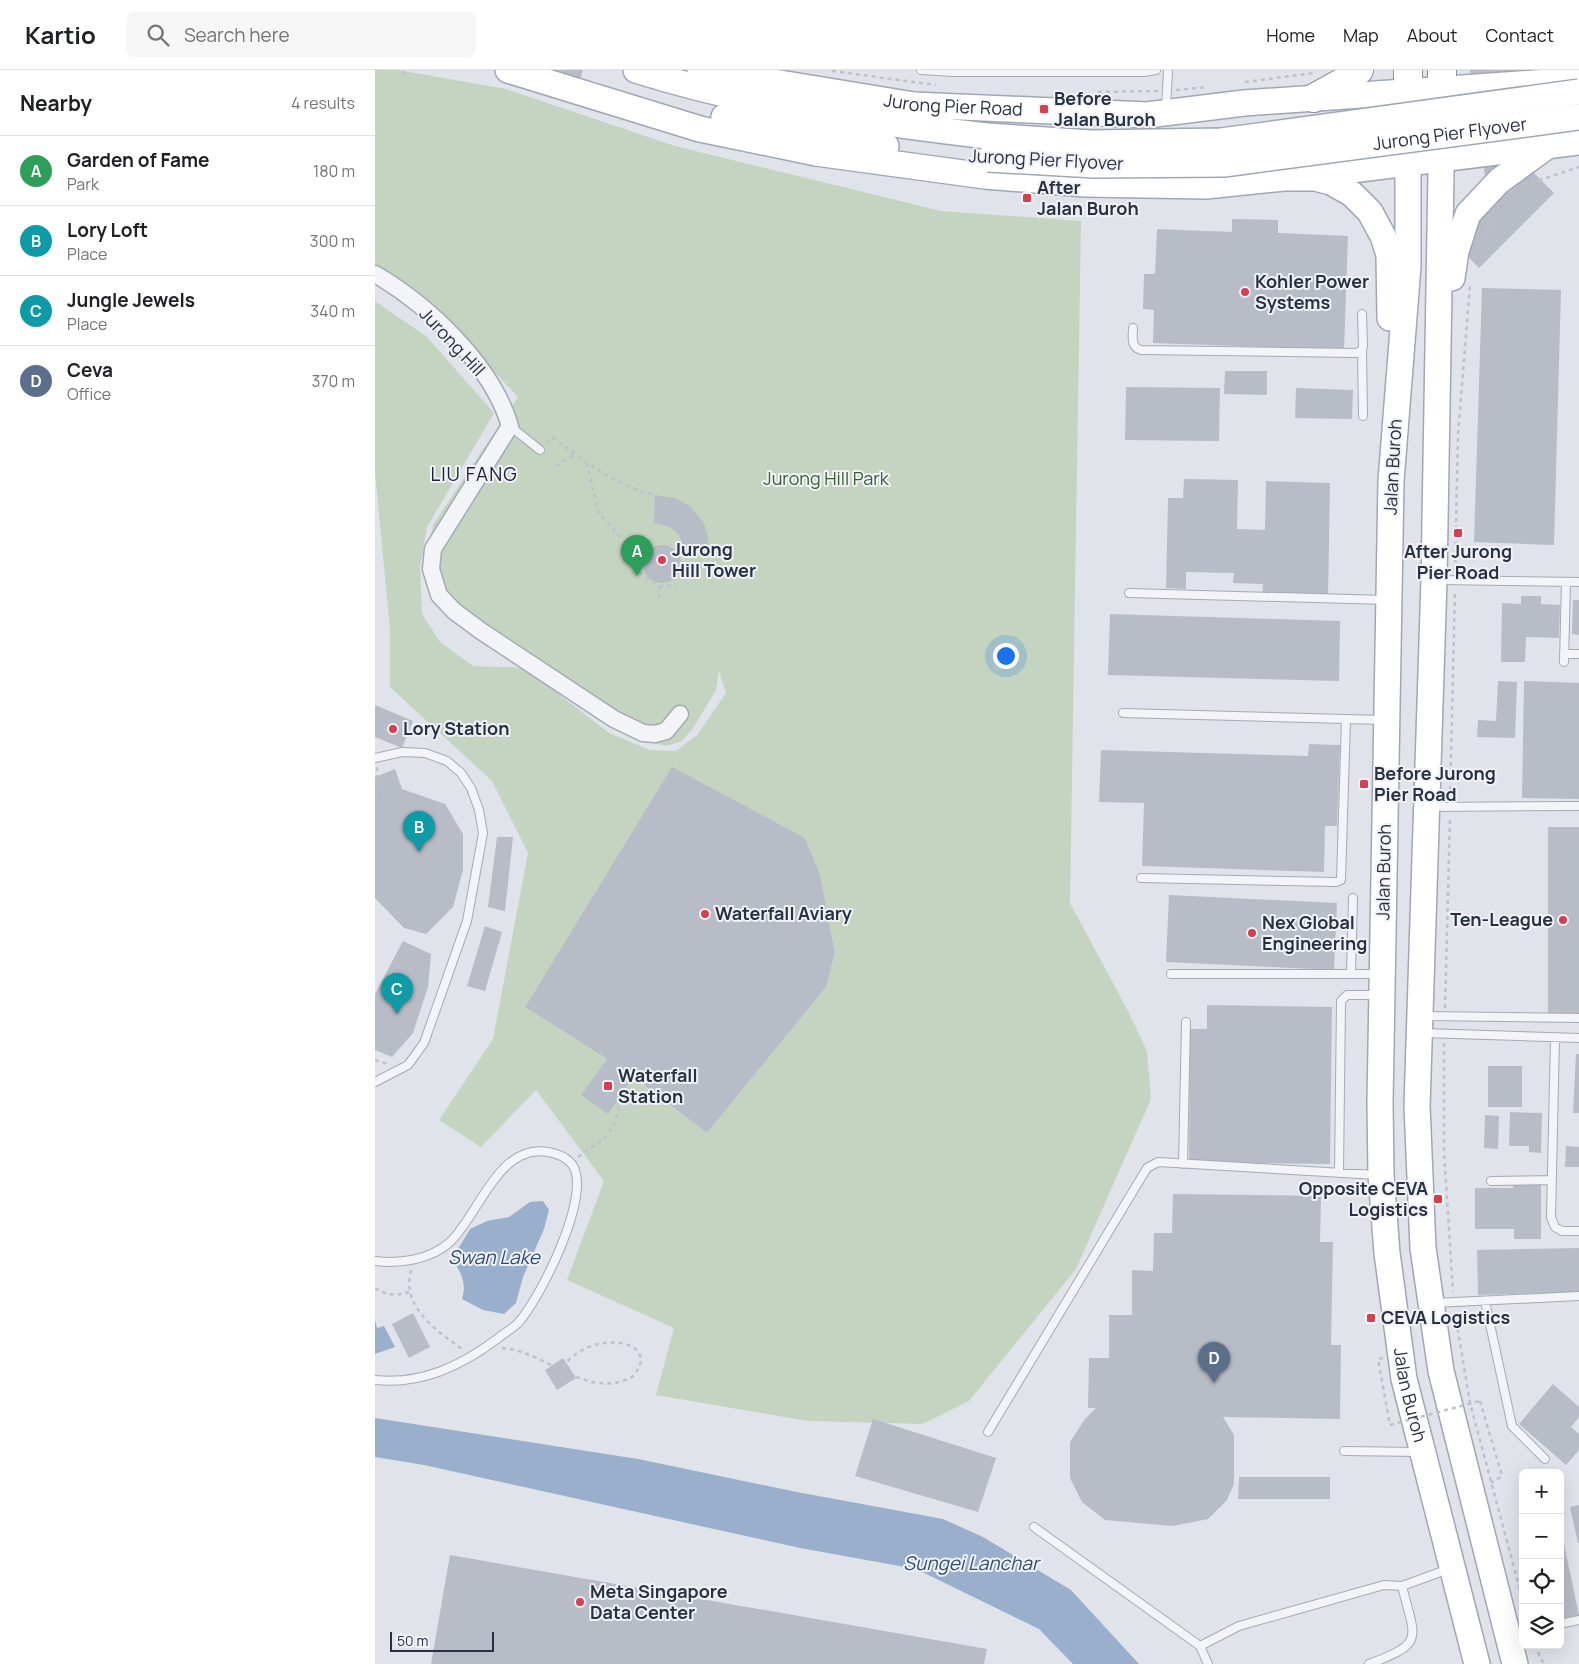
<!DOCTYPE html>
<html lang="en">
<head>
<meta charset="utf-8">
<style>
  body { margin:0; font-family:Manrope,sans-serif; background:#f6f6f6; color:#202124 }
  .controls { position:absolute; right:15px; bottom:15px; display:grid; overflow:hidden; border-radius:8px; box-shadow:0 5px 20px #0002 }
  .controls button { width:45px; height:45px; display:grid; place-items:center; padding:0; border:0; border-bottom:1px solid #e0e0e0; background:#fff; color:#202124; font:25px sans-serif }
  .scale { position:absolute; left:15px; bottom:12px; width:104px; box-sizing:border-box; padding-left:5px; border:2px solid #283042; border-top:0; font-size:14px; line-height:18px; white-space:nowrap; color:#283042; -webkit-text-stroke:4px #f0f2f7; paint-order:stroke }
  .you { position:absolute; left:630px; top:585px; width:18px; height:18px; margin:-12px; border:4px solid #fff; border-radius:50%; background:#1a73e8; box-shadow:0 0 0 8px #1a73e833 }
  .badge { display:grid; place-items:center; width:32px; height:32px; border-radius:50%; background:#d4404f; color:#fff; font-size:16px; font-weight:700 }
  .pin { position:absolute; translate:-50% -41px; filter:drop-shadow(0 1px 2px #0008) }
  .pin::after { content:''; position:absolute; top:26px; width:18px; height:15px; background:inherit; clip-path:polygon(0 0,100% 0,50% 100%) }
  .list { margin:0; padding:0; list-style:none }
  h2 { display:flex; justify-content:space-between; align-items:center; height:65px; margin:0; padding:0 20px; font-size:21px }
  h2 small { font-size:16px; font-weight:400; color:#757577 }
  .list li { display:grid; grid-template-columns:32px 1fr auto; gap:15px; align-items:center; box-sizing:border-box; height:70px; padding:0 20px; border-top:1px solid #e0e0e0 }
  .list b { display:block; font-size:19px; white-space:nowrap }
  .list p { margin:0; font-size:16px; white-space:nowrap; color:#757577 }
  .list em { font-size:16px; font-style:normal; color:#757577 }
  .icon { flex:none; width:28px; height:28px; fill:none; stroke:currentColor; stroke-width:2; stroke-linecap:round; stroke-linejoin:round }
  .map { position:relative; flex:none; width:1204px; height:1594px; overflow:hidden }
  header { display:flex; align-items:center; gap:30px; box-sizing:border-box; height:70px; padding:0 25px; background:#fff; border-bottom:1px solid #e0e0e0 }
  header strong { font-size:24px }
  nav { display:flex; gap:28px; margin-inline-start:auto; font-size:18px }
  .search { width:350px; height:45px; background:#f6f6f6; display:flex; align-items:center; gap:12px; box-sizing:border-box; padding:0 18px; border-radius:8px; color:#757577; font-size:19px }
  main { display:flex }
  aside { flex:1; background:#fff }
  .map>svg:first-child { display:block }
</style>
</head>
<body>
<header>
<strong>Kartio</strong>
<div class="search"><svg class="icon" aria-label="search" viewBox="0 0 24 24"><circle cx="10" cy="10" r="6"/><path d="M15 15l6 6"/></svg>Search here</div>
<nav><a>Home</a><a>Map</a><a>About</a><a>Contact</a></nav>
</header>
<main>
<aside>
<h2>Nearby<small>4 results</small></h2>
<ul class="list">
<li><span class="badge" style="background:#2e9e5b">A</span><div><b>Garden of Fame</b><p>Park</p></div><em>180 m</em></li>
<li><span class="badge" style="background:#0f9aa8">B</span><div><b>Lory Loft</b><p>Place</p></div><em>300 m</em></li>
<li><span class="badge" style="background:#0f9aa8">C</span><div><b>Jungle Jewels</b><p>Place</p></div><em>340 m</em></li>
<li><span class="badge" style="background:#5c6f8a">D</span><div><b>Ceva</b><p>Office</p></div><em>370 m</em></li>
</ul>
</aside>
<div class="map">
<svg width="1204" height="1594" viewBox="0 0 1204 1594">
  <rect width="100%" height="100%" fill="#e0e3ea"/>
  <path fill="#c5d4c1" fill-rule="evenodd" d="M0,0h23l108,19 169,57 266,65 140,10 -11,682 58,108 19,40 4,48 -75,170 -107,132 -46,23 -115,-3 -152,-26 18,-67 -107,-48 37,-99 -68,-91 -55,57 -42,-27 54,-81 35,-186 -36,-72 -102,-94v-57l-15,-158v-171l52,36 67,76 -67,114 -7,40 2,47 18,28 33,24 52,2 84,65 41,17 26,1 21,-16 29,-42 -7,-22 -3,19 -24,40 -12,12 -14,4 -24,-7 -178,-111 -39,-63 8,-40 85,-128 -60,-64 -83,-61zM297,698l133,70 15,36 15,79 -9,34 -119,146 -100,-74 -82,-52z"/>
  <path fill="#9aafcb" d="M168,1131l6,9 -5,19 -21,48 -7,26 -12,11 -21,-4 -21,-11c5,-16 -1,-27 -10,-40l18,-30 17,-8 22,-4 21,-15z
    M0,1250l2,8 7,-2 11,21 -20,7z
    M0,1348l263,41 159,33 146,27 40,18 88,53 68,74h-66l-34,-35 -123,-60 -116,-21 -376,-83 -49,-8z"/>
  <path fill="#b7bcc7" d="M154,0h54l-4,14z
    M1095,0h45l14,98 25,25 -75,75 -38,-39 45,-45z
    M857,149l46,1v13l70,3 -4,114 -191,-7 1,-33 -11,-1 1,-35h11l2,-45 75,3z
    M1107,218l79,2 -7,255 -80,-3z
    M850,301h42v24l-43,-1z
    M751,317l94,1 -1,53 -94,-1z
    M921,318l57,2 -1,29 -57,-1z
    M809,409l54,1 -1,49 28,1 1,-49 64,2 -2,115 -66,-1 1,-13 -30,-1 1,-10 -48,-1v17l-20,-1 2,-90h15z
    M280,425l20,3 15,8 13,16 4,10 2,16 -25,1 -5,-14 -9,-8 -16,-4z
    M268 494a19 19 0 1 1 38 0a19 19 0 1 1-38 0Z
    M1146,526h20v8l19,1 -1,33 -33,-1 -1,25h-24l1,-59 19,1z
    M1198,530h6v35l-7,-1z
    M735,544l230,7 -1,60 -231,-6z
    M1123,611l19,1 -2,56 -38,-1 1,-17 18,1z
    M1149,611l55,2v116l-57,-1z
    M0,635l38,16 -11,27 -27,-11z
    M934,674l31,1 -3,81h-12l-1,46 -182,-6 2,-63 -45,-1 2,-52 207,6z
    M297,697l133,71 15,36 15,79 -9,34 -119,146 -74,-56 -25,37 -27,-19 26,-36 -82,-52z
    M20,699l7,20 43,15 18,30v36l-10,37 -27,27 -22,-6 -29,-30v-121z
    M1173,757h31v186h-31z
    M122,767h16l-8,74 -17,-4z
    M794,825l168,8 -3,67 -168,-8z
    M110,856l17,6 -17,59 -18,-5z
    M28,871l28,13 -3,33 -15,46 -21,24 -17,-7v-56z
    M832,935l125,2 -2,157 -141,-2 1,-133h17z
    M1201,984h3v59h-6z
    M1113,996h34v41h-34z
    M1135,1042l32,1 -1,40 -12,-1v-6h-20z
    M1110,1045l14,1 -1,33 -14,-1z
    M1191,1076l13,1v20h-14z
    M1138,1112h28v57h-27v-10h-39v-41h38z
    M798,1124l148,2 -1,46h13l-2,103h10l-1,74 -117,-2 11,18v49l-7,16 -19,19 -35,7 -68,-6 -23,-18 -12,-24v-36l15,-23 11,-11h-8l1,-50h20v-43h23v-45l21,1 1,-38h18z
    M1204,1178v44l-101,3 -1,-45z
    M38,1243l17,34 -21,11 -17,-34z
    M188,1288l13,20 -19,12 -12,-20z
    M1178,1314l26,23v10l-8,10 8,7v16l-13,15 -47,-41z
    M498,1349l123,39 -18,54 -123,-36z
    M864,1407h91v22h-92z
    M1204,1435v38h-1l-8,-36z
    M1186,1460l18,85 -19,4v-89z
    M75,1485l537,94 -3,15h-553z"/>
  <g fill="none" stroke-linecap="round" stroke-linejoin="round">
    <defs>
      <path id="lane" d="M546,0l32,2h191l12,-2
        M791,38l2,-38
        M758,258c0,8 -3,19 8,22l216,3 5,-3 1,-4 -1,-32
        M987,280l1,66
        M135,356l30,24
        M1061,510l143,2
        M754,523l258,7
        M1189,584h15
        M1189,592l2,-80
        M748,643l260,7
        M0,688l27,-6 23,1 22,8 14,12 10,15 8,22 4,23 -16,88 -43,122 -16,22 -33,17
        M1056,737l148,-1
        M766,808l195,4 5,-2 5,-161
        M796,904h209
        M976,904l2,-76
        M1047,946l157,2
        M1049,963l155,5
        M1180,968l-4,179 4,10 7,4h17
        M808,1094l3,-142
        M964,1102l2,-171 6,-6h33
        M1116,1111l61,-1
        M0,1191c25,3 55,-1 75,-19 29,-27 48,-99 98,-90 11,2 23,7 27,18 12,34 -34,127 -57,153 -6,6 -15,11 -21,16 -36,27 -76,46 -122,41
        M1110,1231l27,125 33,33
        M1060,1233l144,-7
        M613,1362l159,-264 11,-6 219,13
        M969,1381l74,1
        M659,1457l166,119
        M1185,1554l19,-4
        M833,1594l-8,-18 39,-20 145,-41 18,1
        M994,1594c57,-21 46,-25 33,-78l47,-17"/>
      <path id="street" d="M0,204c54,32 117,91 135,152l-77,123 -2,20 8,26 15,16 27,20 133,88 29,14 12,1 11,-3 14,-17"/>
      <g id="primary">
        <path d="M133,0l192,59 116,24 169,23 100,8 121,2 78,-8h31l16,4 21,12 18,18 13,24 6,19 1,63"/>
        <path d="M261,0c113,36 233,52 351,66"/>
        <path id="s1" d="M325,0l214,35 233,10 97,-12 335,-23"/>
        <path d="M1067,44l-8,466 -17,526 6,142 18,123 74,293"/>
        <path d="M349,47l162,29"/>
        <path id="s2" d="M1033,48v148l-17,215 -11,622 1,72 6,78 17,126 73,285"/>
        <path d="M936,105l268,-33"/>
        <path d="M1077,208l4,-27 12,-37 31,-33 47,-34"/>
      </g>
      <path id="highway" d="M1067,0v19
        M1033,22v-22
        M939,28l29,-16 16,-12"/>
    </defs>
    <use href="#lane" stroke="#a5aab4" stroke-width="10"/>
    <use href="#street" stroke="#a5aab4" stroke-width="19"/>
    <use href="#primary" stroke="#9fa7b6" stroke-width="28"/>
    <use href="#highway" stroke="#8790a1" stroke-width="30"/>
    <path stroke="#bec1c9" stroke-width="2.5" stroke-dasharray="4 4" stroke-linecap="butt" d="M28,1l2,6
      M457,1l104,14
      M870,12l69,-9
      M801,20l32,-3
      M723,22l60,-1
      M1156,113l48,-16
      M1108,165l14,-22
      M172,373l5,-6c33,24 63,49 103,58
      M212,393l11,49 22,25
      M181,396l19,-12
      M264,486l1,17 19,14v13
      M1080,500l3,-136 12,-148
      M284,517l17,-2
      M2,697v9l7,20
      M1075,728l5,-207
      M1070,938l5,-192
      M1069,973v109l9,140
      M0,990l13,4
      M203,1087c32,-22 37,-23 43,-63
      M36,1200c-10,36 24,60 51,79
      M0,1218c12,8 21,8 34,4
      M1080,1243l15,90 53,198
      M127,1278c45,3 84,53 130,29 35,-37 -44,-52 -72,-6
      M1008,1288l-5,1 12,66
      M1105,1331l22,75 -11,7
      M1159,1575l10,19"/>
    <use href="#lane" stroke="#f3f4f8" stroke-width="8"/>
    <use href="#street" stroke="#f3f4f8" stroke-width="16"/>
    <use href="#primary" stroke="#fff" stroke-width="25"/>
    <use href="#highway" stroke="#fff" stroke-width="28"/>
    <defs>
      <g id="primary-bridge">
        <path d="M612,66l104,7 130,-2 358,-49"/>
        <path id="s3" d="M613,89l106,6 130,-1 355,-47"/>
      </g>
    </defs>
    <use href="#primary-bridge" stroke="#9fa7b6" stroke-width="28" stroke-linecap="butt"/>
    <path stroke="#bec1c9" stroke-width="2.5" stroke-dasharray="4 4" stroke-linecap="butt" d="M1015,1355l90,-24"/>
    <use href="#primary-bridge" stroke="#fff" stroke-width="25"/>
  </g>
  <g fill="#d4404f" stroke="#f0f2f7" stroke-width="2">
    <rect x="664" y="34" width="10" height="10" rx="2.5"/>
    <rect x="647" y="123" width="10" height="10" rx="2.5"/>
    <circle cx="870" cy="222" r="5"/>
    <rect x="1078" y="458" width="10" height="10" rx="2.5"/>
    <circle cx="287" cy="490" r="5"/>
    <circle cx="18" cy="659" r="5"/>
    <rect x="984" y="709" width="10" height="10" rx="2.5"/>
    <circle cx="330" cy="844" r="5"/>
    <circle cx="1188" cy="850" r="5"/>
    <circle cx="877" cy="863" r="5"/>
    <rect x="228" y="1011" width="10" height="10" rx="2.5"/>
    <rect x="1058" y="1124" width="10" height="10" rx="2.5"/>
    <rect x="991" y="1243" width="10" height="10" rx="2.5"/>
    <circle cx="205" cy="1532" r="5"/>
  </g>
  <g text-anchor="middle" stroke-width="4" stroke-linejoin="round" paint-order="stroke">
    <g font-size="18" font-weight="bold" fill="#283042" stroke="#f0f2f7" text-anchor="start">
      <text x="679" y="35">Before<tspan x="679" dy="21">Jalan Buroh</tspan></text>
      <text x="662" y="124">After<tspan x="662" dy="21">Jalan Buroh</tspan></text>
      <text x="880" y="218">Kohler Power<tspan x="880" dy="21">Systems</tspan></text>
      <text x="297" y="486">Jurong<tspan x="297" dy="21">Hill Tower</tspan></text>
      <text x="1083" y="488" text-anchor="middle">After Jurong<tspan x="1083" dy="21">Pier Road</tspan></text>
      <text x="28" y="665">Lory Station</text>
      <text x="999" y="710">Before Jurong<tspan x="999" dy="21">Pier Road</tspan></text>
      <text x="340" y="850">Waterfall Aviary</text>
      <text x="1178" y="856" text-anchor="end">Ten-League</text>
      <text x="887" y="859">Nex Global<tspan x="887" dy="21">Engineering</tspan></text>
      <text x="243" y="1012">Waterfall<tspan x="243" dy="21">Station</tspan></text>
      <text x="1053" y="1125" text-anchor="end">Opposite CEVA<tspan x="1053" dy="21">Logistics</tspan></text>
      <text x="1006" y="1254">CEVA Logistics</text>
      <text x="215" y="1528">Meta Singapore<tspan x="215" dy="21">Data Center</tspan></text>
    </g>
    <g font-size="18" fill="#283042" stroke="#f0f2f7">
      <text dy="6" stroke="none"><textPath href="#s1" startOffset="256">Jurong Pier Road</textPath></text>
      <text dy="6" stroke="none"><textPath href="#s3" startOffset="464">Jurong Pier Flyover</textPath></text>
      <text transform="translate(671 90) rotate(3)" y="6">Jurong Pier Flyover</text>
      <text transform="translate(77 272) rotate(47)" y="6">Jurong Hill</text>
      <text transform="translate(1018 397) rotate(-87)" y="6">Jalan Buroh</text>
      <text transform="translate(1009 802) rotate(-89)" y="6">Jalan Buroh</text>
      <text dy="6" stroke="none"><textPath href="#s2" startOffset="1280">Jalan Buroh</textPath></text>
    </g>
    <g font-size="18" fill="#3a5e35" stroke="#f0f2f7">
      <text x="451" y="415">Jurong Hill Park</text>
    </g>
    <g font-size="19" letter-spacing="1" fill="#1a2133" stroke="#f0f2f7">
      <text x="99" y="411">LIU FANG</text>
    </g>
    <g font-size="19" font-style="italic" fill="#304d78" stroke="#f0f2f7">
      <text x="119" y="1194">Swan Lake</text>
      <text x="596" y="1500">Sungei Lanchar</text>
    </g>
  </g>
</svg>
<div class="controls">
<button>+</button>
<button>−</button>
<button><svg class="icon" aria-label="locate" viewBox="0 0 24 24"><circle cx="12" cy="12" r="6"/><path d="M12 2v4M12 18v4M2 12h4M18 12h4"/></svg></button>
<button><svg class="icon" aria-label="layers" viewBox="0 0 24 24"><path d="M12 4l9 5-9 5-9-5zM3 14l9 5 9-5"/></svg></button>
</div>
<div class="scale">50 m</div>
<div class="you"></div>
<div class="pin badge" style="left:262px;top:506px;background:#2e9e5b">A</div>
<div class="pin badge" style="left:44px;top:782px;background:#0f9aa8">B</div>
<div class="pin badge" style="left:22px;top:944px;background:#0f9aa8">C</div>
<div class="pin badge" style="left:839px;top:1313px;background:#5c6f8a">D</div>
</div>
</main>
</body>
</html>
